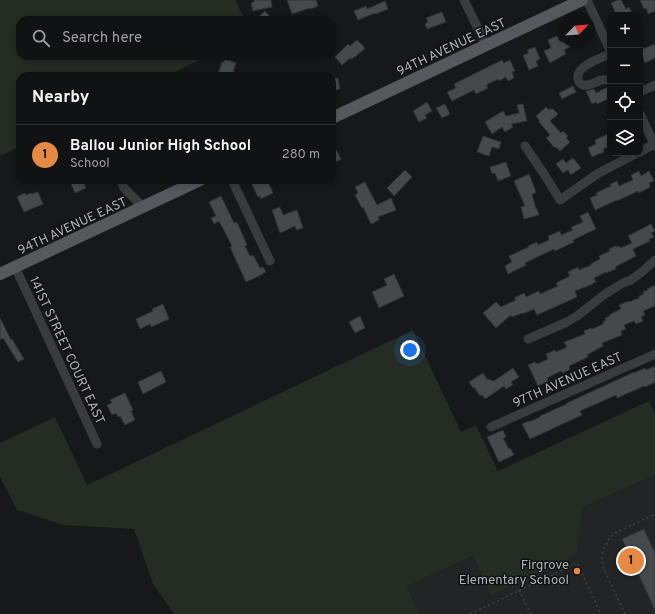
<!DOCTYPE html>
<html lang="en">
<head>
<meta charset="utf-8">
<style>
  body { margin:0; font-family:Overpass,sans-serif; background:#1e2021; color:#f1f3f6 }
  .controls { position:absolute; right:12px; top:12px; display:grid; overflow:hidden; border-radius:8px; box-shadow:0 2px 6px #0003 }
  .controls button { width:36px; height:36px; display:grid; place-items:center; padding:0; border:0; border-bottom:1px solid #303233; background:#111213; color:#f1f3f6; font:20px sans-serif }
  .compass { position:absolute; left:559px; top:12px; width:36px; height:36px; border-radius:50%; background:#111213; box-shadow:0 2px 6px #0003; rotate:65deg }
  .you { position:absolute; left:410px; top:350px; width:14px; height:14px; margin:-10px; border:3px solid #fff; border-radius:50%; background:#1a73e8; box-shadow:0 0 0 6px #1a73e833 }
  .badge { display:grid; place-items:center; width:26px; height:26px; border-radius:50%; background:#e58a44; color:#111; font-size:13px; font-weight:700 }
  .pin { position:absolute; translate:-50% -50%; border:2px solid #fff; box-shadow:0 1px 4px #0006 }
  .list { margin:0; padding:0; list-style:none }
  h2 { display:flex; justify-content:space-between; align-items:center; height:52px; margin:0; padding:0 16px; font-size:17px }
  h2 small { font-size:13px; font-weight:400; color:#9c9ea0 }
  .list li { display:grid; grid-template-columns:26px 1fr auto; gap:12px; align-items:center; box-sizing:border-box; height:60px; padding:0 16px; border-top:1px solid #303233 }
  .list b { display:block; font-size:15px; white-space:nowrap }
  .list p { margin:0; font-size:13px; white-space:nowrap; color:#9c9ea0 }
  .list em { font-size:13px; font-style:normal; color:#9c9ea0 }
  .icon { flex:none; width:22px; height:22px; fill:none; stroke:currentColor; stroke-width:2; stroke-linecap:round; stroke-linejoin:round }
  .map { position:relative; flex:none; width:655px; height:614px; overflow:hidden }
  .search { position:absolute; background:#111213; box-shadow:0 2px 6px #0003; left:16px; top:16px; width:320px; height:44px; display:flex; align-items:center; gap:10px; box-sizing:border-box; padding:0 14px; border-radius:12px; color:#9c9ea0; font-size:15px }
  .panel { position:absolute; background:#111213; box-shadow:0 2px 6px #0003; left:16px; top:72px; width:320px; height:112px; border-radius:12px }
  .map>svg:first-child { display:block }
</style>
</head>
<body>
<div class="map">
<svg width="655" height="614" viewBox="0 0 655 614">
  <rect width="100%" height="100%" fill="#171819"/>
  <path fill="#232426" d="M655,475v139h-235l-13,-28 66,-30 18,40 84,-41 8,-48z"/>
  <path fill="#242c24" d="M0,0h235l10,20h-225v36h188l-42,20h-146v70l-20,10z
    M413,330l48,102 15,-7 22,46 151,-70 6,13v61l-72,32 -7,48 -85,41 -18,-40 -66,30 13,28h-246l-21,-30 -19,-55 -71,-4 -46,-15 -17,-33v-34l55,-26 32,68z"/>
  <path fill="#46494c" stroke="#323235" d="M254,0h17l1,7 -19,4 -2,-8 3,-1z
    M287,0h29l2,6 -7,3 -1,-1 -18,6z
    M618,0h3l5,9 3,-2 4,8h-19l2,-1 -5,-11z
    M640,0h15v11l-7,3 -2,-6 -2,1z
    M385,1l3,8 -12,5 -1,-1 -17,7 -4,-9 12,-5 1,3z
    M265,11l8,9h-18z
    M442,12l4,10 -19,7 -2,-5 3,-2 -2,-4z
    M557,36l3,6h21l-17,8 2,4 -16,9 -6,-12 7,-3 -3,-8z
    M357,40l8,8 -10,9v-1l-3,3 -2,-1 -8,7 -7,-8 13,-13 2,2z
    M655,44v14l-10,5 -5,-13z
    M535,47l5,12 -4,2 2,5 -9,4 -6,-15 6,-2 -2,-3z
    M225,59l11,4 -3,8 2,1 -1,4h-10l-6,-2 4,-12h2z
    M502,60l2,3 6,-3 5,11 -3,1 2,6 -6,3 -2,-4 -7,4 -1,-2 -12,6 2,3 -12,6 -2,-4 -22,11 -5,-9 9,-4 -2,-4z
    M338,78l2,11 -8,2v-12z
    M573,86l3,6 -14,7 -3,-6z
    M608,87l2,4v7l-13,6 -1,-2 -4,2 -6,-13 8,-2 2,4z
    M427,102l5,9 -7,4 2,3 -8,4 -6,-11z
    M445,104l5,10 -8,4 -6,-10z
    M523,104l4,17 -16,3 2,3 -8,5 -3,-5 -10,7 -7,-12 18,-11 3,5 13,-3 -2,-8z
    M546,107l3,3 3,-2 6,6 -8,7 11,12 2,-2 5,5 -2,2 4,4 -10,9 -4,-4 -1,1 -9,-10 4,-3 -11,-13 1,-1 -4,-5z
    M610,133v13l-7,3 1,3 -12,5 -4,-9 8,-4 -1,-4z
    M483,136l18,6 -2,7 -7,-2 -3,9 -12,-4z
    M332,142l9,17 -9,5z
    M573,158l8,10 -10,7 -3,-5 -5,3 -7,-9 7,-5 3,4z
    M506,162l5,14 -13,5 -3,-8 -3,1 -2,-7z
    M405,170l7,7 -18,19 -7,-8z
    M639,171l2,5 8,-5 5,10 -5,2 1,4 -11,6 -1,-2 -21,10v-1l-22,10 -5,-12 7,-3 -1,-2 15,-7 -1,-2 7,-3 2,5 14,-6 -2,-5z
    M529,174l7,18 -4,3 4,14h1l2,6 -15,4 -3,-12 4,-1 -11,-25z
    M79,180h4l3,8 -11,5 -4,-9z
    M250,180h17l6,13 -12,6 -1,-3 -2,1z
    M365,182l3,6 9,17 14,-7 5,12 -18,7 1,3 -8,4 -8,-17 -1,1 -7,-13 3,-2 -3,-6z
    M38,192l5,12 -19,8 -7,-15 8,-4 1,2 5,-2 1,1z
    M221,196l13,27 3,-1 10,23 -2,1 5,10 3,-1 7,13 3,-1 3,5 -3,1v1l-17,8 -16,-35 2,-1 -13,-25 -5,3 -3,-6 5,-2 -7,-14z
    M280,207l3,8 14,-5 6,18 -7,2 -1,-4 -15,7 -8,-23z
    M588,212l8,17 -23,11 1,2 -19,9 -1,-2 -29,14 1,2 -18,9 -3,-8 7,-4 -3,-6 20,-9 -1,-1 9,-4 1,3 11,-5 -1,-4 12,-5 1,4 12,-5 -2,-3 12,-5 -3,-6z
    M651,224l4,7 -4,2 3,4 -5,2 1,2 -17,8 3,7 -21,11 1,2 -10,4v-1l-12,6 2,4 -3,1v1l-18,7 2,6 -40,18 -3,-6 -12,5v-1l-10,4 -1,-2 -15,13 -13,-15 13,-11 5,5 15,-7 -2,-2 10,-5 2,4 13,-6 1,3 18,-8 -2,-3 14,-7 -2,-4 10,-5 1,3 12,-5v-1l9,-5 -1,-3 11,-5 -1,-2 6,-3 1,1 3,-1 1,2 12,-5 -4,-7z
    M394,274l10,22 -25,12 -7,-16 15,-7 -3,-6z
    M655,285v21l-12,5 2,4 -4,2 2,4 -7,3 -2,-3 -10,4 2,4 -5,2 1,4 -20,8 1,3 -16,9 1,2 -19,9 1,3 -7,4 -2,-2 -14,7 1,3 -10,5 -10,-21 7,-3 2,2 11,-5 -2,-5 9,-4 1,2 11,-5 -3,-5 21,-8 -1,-3 7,-3 1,1 11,-5v-2l3,-2 -1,-2 5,-2 -1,-1 12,-6 -2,-4 10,-4v1l10,-4v-2l5,-2 -1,-2 5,-2 -1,-1z
    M163,304l6,15 -18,8 -1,-3 -10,5 -4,-10 17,-8 -1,-2z
    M360,316l5,12 -10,5 -6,-11z
    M0,318l11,22 1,-1 12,20 -6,3 -15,-24 -3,2z
    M655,366v16l-10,5 -1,-1 -27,12 -1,-3 -36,16 2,4 -52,24 -8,-15 7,-3v1l11,-5v-1l27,-12v-1l65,-30 4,-1 9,-4 1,2z
    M513,368l6,9 -8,5 2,3 -7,4 -2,-3 -19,13 -3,-4 -2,1 -6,-9 -1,1 -4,-6 14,-9 4,6 7,2z
    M161,371l5,11 -23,12 -5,-12z
    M125,393l8,17 -2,1 4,9 -10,5 -5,-9 -2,1 -2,-4 -4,2 -5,-10 5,-2 -2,-3z
    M503,430l3,7 -3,1 6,11 1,-1 4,7 -15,7 -12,-25z
    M644,529l11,24v57l-33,-71z"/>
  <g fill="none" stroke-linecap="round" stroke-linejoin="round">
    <path stroke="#3f4245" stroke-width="1.5" stroke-dasharray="2 3" stroke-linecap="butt" d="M519,590l12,24
      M470,614l107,-51 24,51
      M625,614l-22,-47 -1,-10 2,-9 5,-9 6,-6 40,-19"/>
    <path stroke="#393b3e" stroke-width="9" d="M464,0l22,45
      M587,0l23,50
      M610,54c-9,4 -33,12 -32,23 0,3 0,4 2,6 6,6 15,-1 21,-3 4,-1 6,0 9,1
      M640,92l15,-7
      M640,114l15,32
      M525,146l19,28 16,26 37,-26 40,-21
      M640,152l14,-8
      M121,180l3,8 19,19
      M232,180l38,81
      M15,267l15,32 67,145
      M528,339l39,-17 10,-6 28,-22 18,-11 8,-3 12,-9 12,-11
      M491,427l164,-73"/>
    <path stroke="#55585d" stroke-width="12" d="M332,118l250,-118
      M0,274l200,-94"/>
  </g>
  <circle fill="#e58a44" stroke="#121314" stroke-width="1.5" cx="577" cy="571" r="4"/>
  <g text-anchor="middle" stroke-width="3" stroke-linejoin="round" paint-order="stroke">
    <g font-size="13" fill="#abb2b8" stroke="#121314">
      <text transform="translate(451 46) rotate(-25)" y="5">94TH AVENUE EAST</text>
      <text transform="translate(72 225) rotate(-25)" y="5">94TH AVENUE EAST</text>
      <text transform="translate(68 350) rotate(65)" y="5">141ST STREET COURT EAST</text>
      <text transform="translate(567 379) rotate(-24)" y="5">97TH AVENUE EAST</text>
    </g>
    <g font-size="13" fill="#abb2b8" stroke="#121314" text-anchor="end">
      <text x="569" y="569">Firgrove<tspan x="569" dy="15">Elementary School</tspan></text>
    </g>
  </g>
</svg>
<div class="controls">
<button>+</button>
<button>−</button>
<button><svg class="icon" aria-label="locate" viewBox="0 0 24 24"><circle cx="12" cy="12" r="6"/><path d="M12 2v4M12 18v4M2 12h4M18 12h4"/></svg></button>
<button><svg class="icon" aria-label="layers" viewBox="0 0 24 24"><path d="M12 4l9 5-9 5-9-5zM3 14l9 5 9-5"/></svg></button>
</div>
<svg class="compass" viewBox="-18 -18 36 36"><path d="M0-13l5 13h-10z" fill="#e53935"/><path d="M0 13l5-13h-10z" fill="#9c9ea0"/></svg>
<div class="you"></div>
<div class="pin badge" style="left:631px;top:561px">1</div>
<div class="search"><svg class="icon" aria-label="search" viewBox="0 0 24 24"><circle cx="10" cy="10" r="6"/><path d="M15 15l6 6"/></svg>Search here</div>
<section class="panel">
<h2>Nearby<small></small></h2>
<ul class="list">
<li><span class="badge">1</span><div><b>Ballou Junior High School</b><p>School</p></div><em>280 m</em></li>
</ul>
</section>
</div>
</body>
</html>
